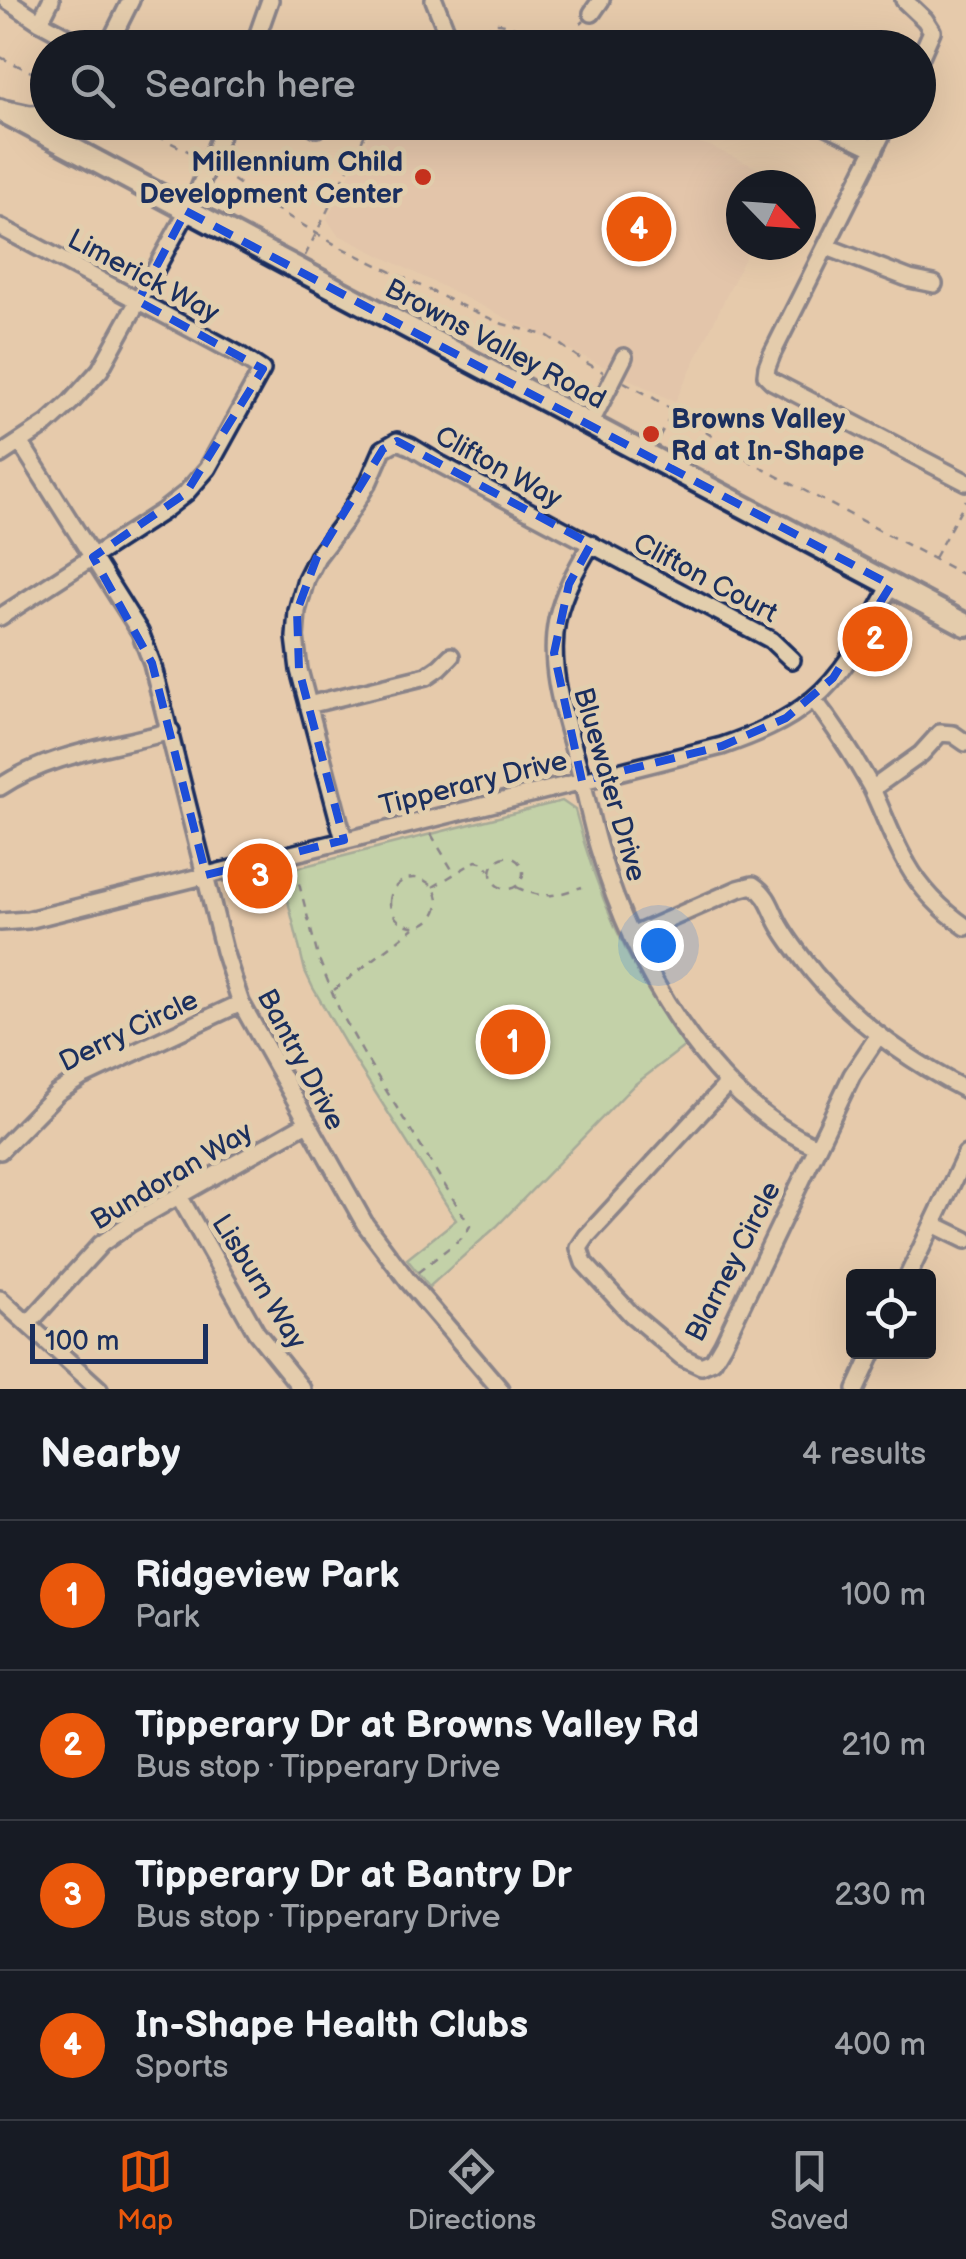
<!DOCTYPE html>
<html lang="en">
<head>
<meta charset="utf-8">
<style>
  body { margin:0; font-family:"Balsamiq Sans",sans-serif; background:#20242c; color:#f1f3f6 }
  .controls { position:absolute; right:30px; bottom:30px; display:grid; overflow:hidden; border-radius:10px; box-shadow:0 10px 40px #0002 }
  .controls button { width:90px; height:90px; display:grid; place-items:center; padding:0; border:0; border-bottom:2px solid #363941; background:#171b24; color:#f1f3f6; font:50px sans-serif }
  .compass { position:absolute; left:726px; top:170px; width:90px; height:90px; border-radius:50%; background:#171b24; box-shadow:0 10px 40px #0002; rotate:115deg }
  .scale { position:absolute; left:30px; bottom:25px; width:178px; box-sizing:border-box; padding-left:10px; border:5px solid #1b2f5e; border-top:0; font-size:28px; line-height:35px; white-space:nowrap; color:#1b2f5e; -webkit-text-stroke:8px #e2cead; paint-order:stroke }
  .you { position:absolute; left:658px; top:945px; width:35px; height:35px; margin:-25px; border:8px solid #fff; border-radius:50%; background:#1a73e8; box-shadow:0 0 0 15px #1a73e833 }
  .badge { display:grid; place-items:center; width:65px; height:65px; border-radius:50%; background:#ea580c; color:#fff; font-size:32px; font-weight:700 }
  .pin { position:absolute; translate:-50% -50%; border:5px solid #fff; box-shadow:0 2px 10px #0006 }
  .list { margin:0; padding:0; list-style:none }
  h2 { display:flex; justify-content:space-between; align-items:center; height:130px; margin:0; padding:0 40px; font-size:42px }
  h2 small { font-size:32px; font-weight:400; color:#9ea1a6 }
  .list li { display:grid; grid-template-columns:65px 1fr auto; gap:30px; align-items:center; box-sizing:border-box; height:150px; padding:0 40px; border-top:2px solid #363941 }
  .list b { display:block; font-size:38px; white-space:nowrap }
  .list p { margin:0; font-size:32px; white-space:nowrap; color:#9ea1a6 }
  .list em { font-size:32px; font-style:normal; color:#9ea1a6 }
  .icon { flex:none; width:55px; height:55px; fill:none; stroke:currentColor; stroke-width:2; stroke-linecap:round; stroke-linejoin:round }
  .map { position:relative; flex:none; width:966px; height:1389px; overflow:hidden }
  .search { position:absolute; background:#171b24; box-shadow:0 10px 40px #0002; left:30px; right:30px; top:30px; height:110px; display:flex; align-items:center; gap:25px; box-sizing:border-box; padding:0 35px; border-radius:55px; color:#9ea1a6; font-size:38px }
  .sheet { height:730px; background:#171b24 }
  nav { display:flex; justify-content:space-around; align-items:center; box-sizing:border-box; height:140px; border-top:2px solid #363941; background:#171b24; font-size:28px; color:#9ea1a6 }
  nav a { display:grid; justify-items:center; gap:5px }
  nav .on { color:#ea580c }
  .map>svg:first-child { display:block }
</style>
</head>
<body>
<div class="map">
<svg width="966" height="1389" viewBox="0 0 966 1389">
  <rect width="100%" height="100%" fill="#e6caac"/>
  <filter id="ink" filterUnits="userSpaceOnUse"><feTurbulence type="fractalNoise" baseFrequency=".01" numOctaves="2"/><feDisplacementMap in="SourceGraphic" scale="20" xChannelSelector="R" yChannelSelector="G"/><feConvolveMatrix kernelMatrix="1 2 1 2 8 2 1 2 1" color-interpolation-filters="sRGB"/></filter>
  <g filter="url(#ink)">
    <path fill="#e0bfa8" d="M375,123h21l41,19 10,-19h203l2,7 58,16 73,34 -3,5h-39v60h10l-76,157 -338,-168 -10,-15z"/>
    <path fill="#99daa4" stroke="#5a8481" stroke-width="2.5" d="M562,801l13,9c22,86 56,165 110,236l-51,39 -137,141 -68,61 -22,-28 49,-39 -103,-163 -40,-69 -8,-17 -24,-99z"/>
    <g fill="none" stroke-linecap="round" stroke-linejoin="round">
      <defs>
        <path id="minor" d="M7,0l33,22 48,26
          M434,0l13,33
          M904,0l21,20 7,11 -14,32
          M592,13l9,-13
          M40,22l11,-22
          M107,48l24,-48
          M253,48l17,-48
          M7,109l23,5 18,-1
          M306,122l11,6
          M819,122l56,27
          M888,122l-116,232 -5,13 -1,8 6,6 194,101
          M0,227l238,127 24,16 -54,98 -22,25 -24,19 -162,105
          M827,247l83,32 24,5
          M590,424l34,-67
          M20,442l120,190 12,31 72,288 17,52 124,221 43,57 92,108
          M0,455l47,-31 24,-22 29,-32 96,-174 30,-74
          M591,544c-14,24 -28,48 -34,76 -10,50 9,100 22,148 7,27 12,55 20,81 33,112 108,249 218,298
          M814,700c21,27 39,55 56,85 13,26 22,54 37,79 14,25 36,47 59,63
          M308,705l119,-29 13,-9 11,-11
          M0,787c51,-34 113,-40 171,-56
          M872,789l49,-35 19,-21 13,1 13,9
          M344,840l-45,-170 -4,-33 2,-26 9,-32 11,-22 28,-37 24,-39 14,-32 14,-8 13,5 30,18 331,176 21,20
          M0,922l28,-2 694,-174c32,-11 64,-24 90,-46 36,-29 57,-75 79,-115
          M631,936l107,-47 15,-4c18,12 18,27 29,44 9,15 21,30 32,44 42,50 94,87 152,117
          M728,1083l-141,153 -8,12 5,15 47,51 51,43 19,9 12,-5 10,-17 129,-269 26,-39
          M0,1151l57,-58 25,-16 159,-74
          M179,1196l77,136 46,57
          M933,1224l33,16
          M908,1276l58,-122
          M0,1299l99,90
          M28,1324l73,-80 28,-20 178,-101
          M856,1389l17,-37"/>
        <path id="major" d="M0,110l966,515"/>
      </defs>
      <use href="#minor" stroke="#1b2f5e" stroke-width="22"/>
      <use href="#major" stroke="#1b2f5e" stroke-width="28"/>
      <path stroke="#1b2f5e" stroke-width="2.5" stroke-dasharray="8 8" stroke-linecap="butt" d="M458,33h27
        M480,48c2,-6 6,-19 11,-23 9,-9 50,15 61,20l11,-4 21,-20
        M0,57l48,23
        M128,122l68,33
        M404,122l26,13 7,-1 7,-12
        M329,129l37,3
        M220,171l61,41 55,33 122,59 45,20 45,12 37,26 18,10
        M305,256l66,-134
        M624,382l28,15 106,69 208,110
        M659,437l14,-25
        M934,558l32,-58
        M431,834l23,39
        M491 873a16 16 0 1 1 32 0a16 16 0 1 1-32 0Z
        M295,868l23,89 21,52 24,44 107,173 -6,10 -47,37
        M390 902a24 24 0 1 1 48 0a24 24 0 1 1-48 0Z
        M433,887l43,-26 8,2 5,7
        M516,887c28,13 38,9 66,0
        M334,990l80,-62"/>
      <use href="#minor" stroke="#e2cead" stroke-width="15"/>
      <use href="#major" stroke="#e2cead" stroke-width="20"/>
    </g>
  </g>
  <path d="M0 0H966V1389H0ZM186,211l705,374 -58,93 -47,40 -64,28 -140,35 -28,-128 15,-69 22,-40 -194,-103 -14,8 -66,108 -20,54 2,59 45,170 -138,35 -54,-212 -59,-106 93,-64 77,-124 -125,-68z" fill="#e6caac" fill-opacity=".55" fill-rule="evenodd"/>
  <path fill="none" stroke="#1d4ed8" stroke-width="8" stroke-dasharray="20 12" stroke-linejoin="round" d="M186,211l705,374 -58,93 -47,40 -64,28 -140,35 -28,-128 15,-69 22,-40 -194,-103 -14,8 -66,108 -20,54 2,59 45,170 -138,35 -54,-212 -59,-106 93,-64 77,-124 -125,-68z"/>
  <g fill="#c8321e" stroke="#e2cead" stroke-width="4">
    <circle cx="423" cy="177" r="10"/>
    <circle cx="651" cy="434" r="10"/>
  </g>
  <g text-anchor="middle" stroke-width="10" stroke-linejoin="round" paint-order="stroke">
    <g font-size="28" font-weight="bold" fill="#1b2f5e" stroke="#e2cead" text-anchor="end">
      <text x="403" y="171">Millennium Child<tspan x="403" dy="32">Development Center</tspan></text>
      <text x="671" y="428" text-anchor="start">Browns Valley<tspan x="671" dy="32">Rd at In-Shape</tspan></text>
    </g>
    <g font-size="28" fill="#1b2f5e" stroke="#e2cead">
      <text transform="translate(144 275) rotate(28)" y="10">Limerick Way</text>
      <text transform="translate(496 343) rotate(28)" y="10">Browns Valley Road</text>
      <text transform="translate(499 466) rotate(29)" y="10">Clifton Way</text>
      <text transform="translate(706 577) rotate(28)" y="10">Clifton Court</text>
      <text transform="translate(473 782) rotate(-14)" y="10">Tipperary Drive</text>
      <text transform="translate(611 784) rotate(74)" y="10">Bluewater Drive</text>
      <text transform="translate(128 1030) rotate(-26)" y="10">Derry Circle</text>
      <text transform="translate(302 1059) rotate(62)" y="10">Bantry Drive</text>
      <text transform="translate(171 1175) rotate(-31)" y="10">Bundoran Way</text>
      <text transform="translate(732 1261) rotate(-63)" y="10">Blarney Circle</text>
      <text transform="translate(260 1281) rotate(58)" y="10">Lisburn Way</text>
    </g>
  </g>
</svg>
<div class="controls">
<button><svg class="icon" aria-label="locate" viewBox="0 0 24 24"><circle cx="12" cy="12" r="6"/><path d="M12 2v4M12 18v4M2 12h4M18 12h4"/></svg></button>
</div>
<svg class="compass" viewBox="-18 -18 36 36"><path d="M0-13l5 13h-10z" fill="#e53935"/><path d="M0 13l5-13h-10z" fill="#9ea1a6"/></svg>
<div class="scale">100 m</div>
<div class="you"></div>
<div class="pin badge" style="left:513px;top:1042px">1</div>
<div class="pin badge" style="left:875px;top:639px">2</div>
<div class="pin badge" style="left:260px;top:876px">3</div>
<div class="pin badge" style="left:639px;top:229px">4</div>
<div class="search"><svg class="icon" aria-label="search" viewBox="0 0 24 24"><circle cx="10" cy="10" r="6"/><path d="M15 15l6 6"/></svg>Search here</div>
</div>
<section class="sheet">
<h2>Nearby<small>4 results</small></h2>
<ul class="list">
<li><span class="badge">1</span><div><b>Ridgeview Park</b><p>Park</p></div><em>100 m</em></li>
<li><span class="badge">2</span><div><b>Tipperary Dr at Browns Valley Rd</b><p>Bus stop · Tipperary Drive</p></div><em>210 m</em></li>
<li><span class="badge">3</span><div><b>Tipperary Dr at Bantry Dr</b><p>Bus stop · Tipperary Drive</p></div><em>230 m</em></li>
<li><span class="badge">4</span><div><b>In-Shape Health Clubs</b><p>Sports</p></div><em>400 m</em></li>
</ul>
</section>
<nav>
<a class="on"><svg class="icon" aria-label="map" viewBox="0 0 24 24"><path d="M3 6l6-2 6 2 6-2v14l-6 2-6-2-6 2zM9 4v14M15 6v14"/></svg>Map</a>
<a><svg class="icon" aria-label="directions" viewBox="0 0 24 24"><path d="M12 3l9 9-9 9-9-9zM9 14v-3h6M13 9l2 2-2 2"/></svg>Directions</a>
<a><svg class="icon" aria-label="saved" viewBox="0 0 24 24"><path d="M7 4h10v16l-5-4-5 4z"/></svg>Saved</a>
</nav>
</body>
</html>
